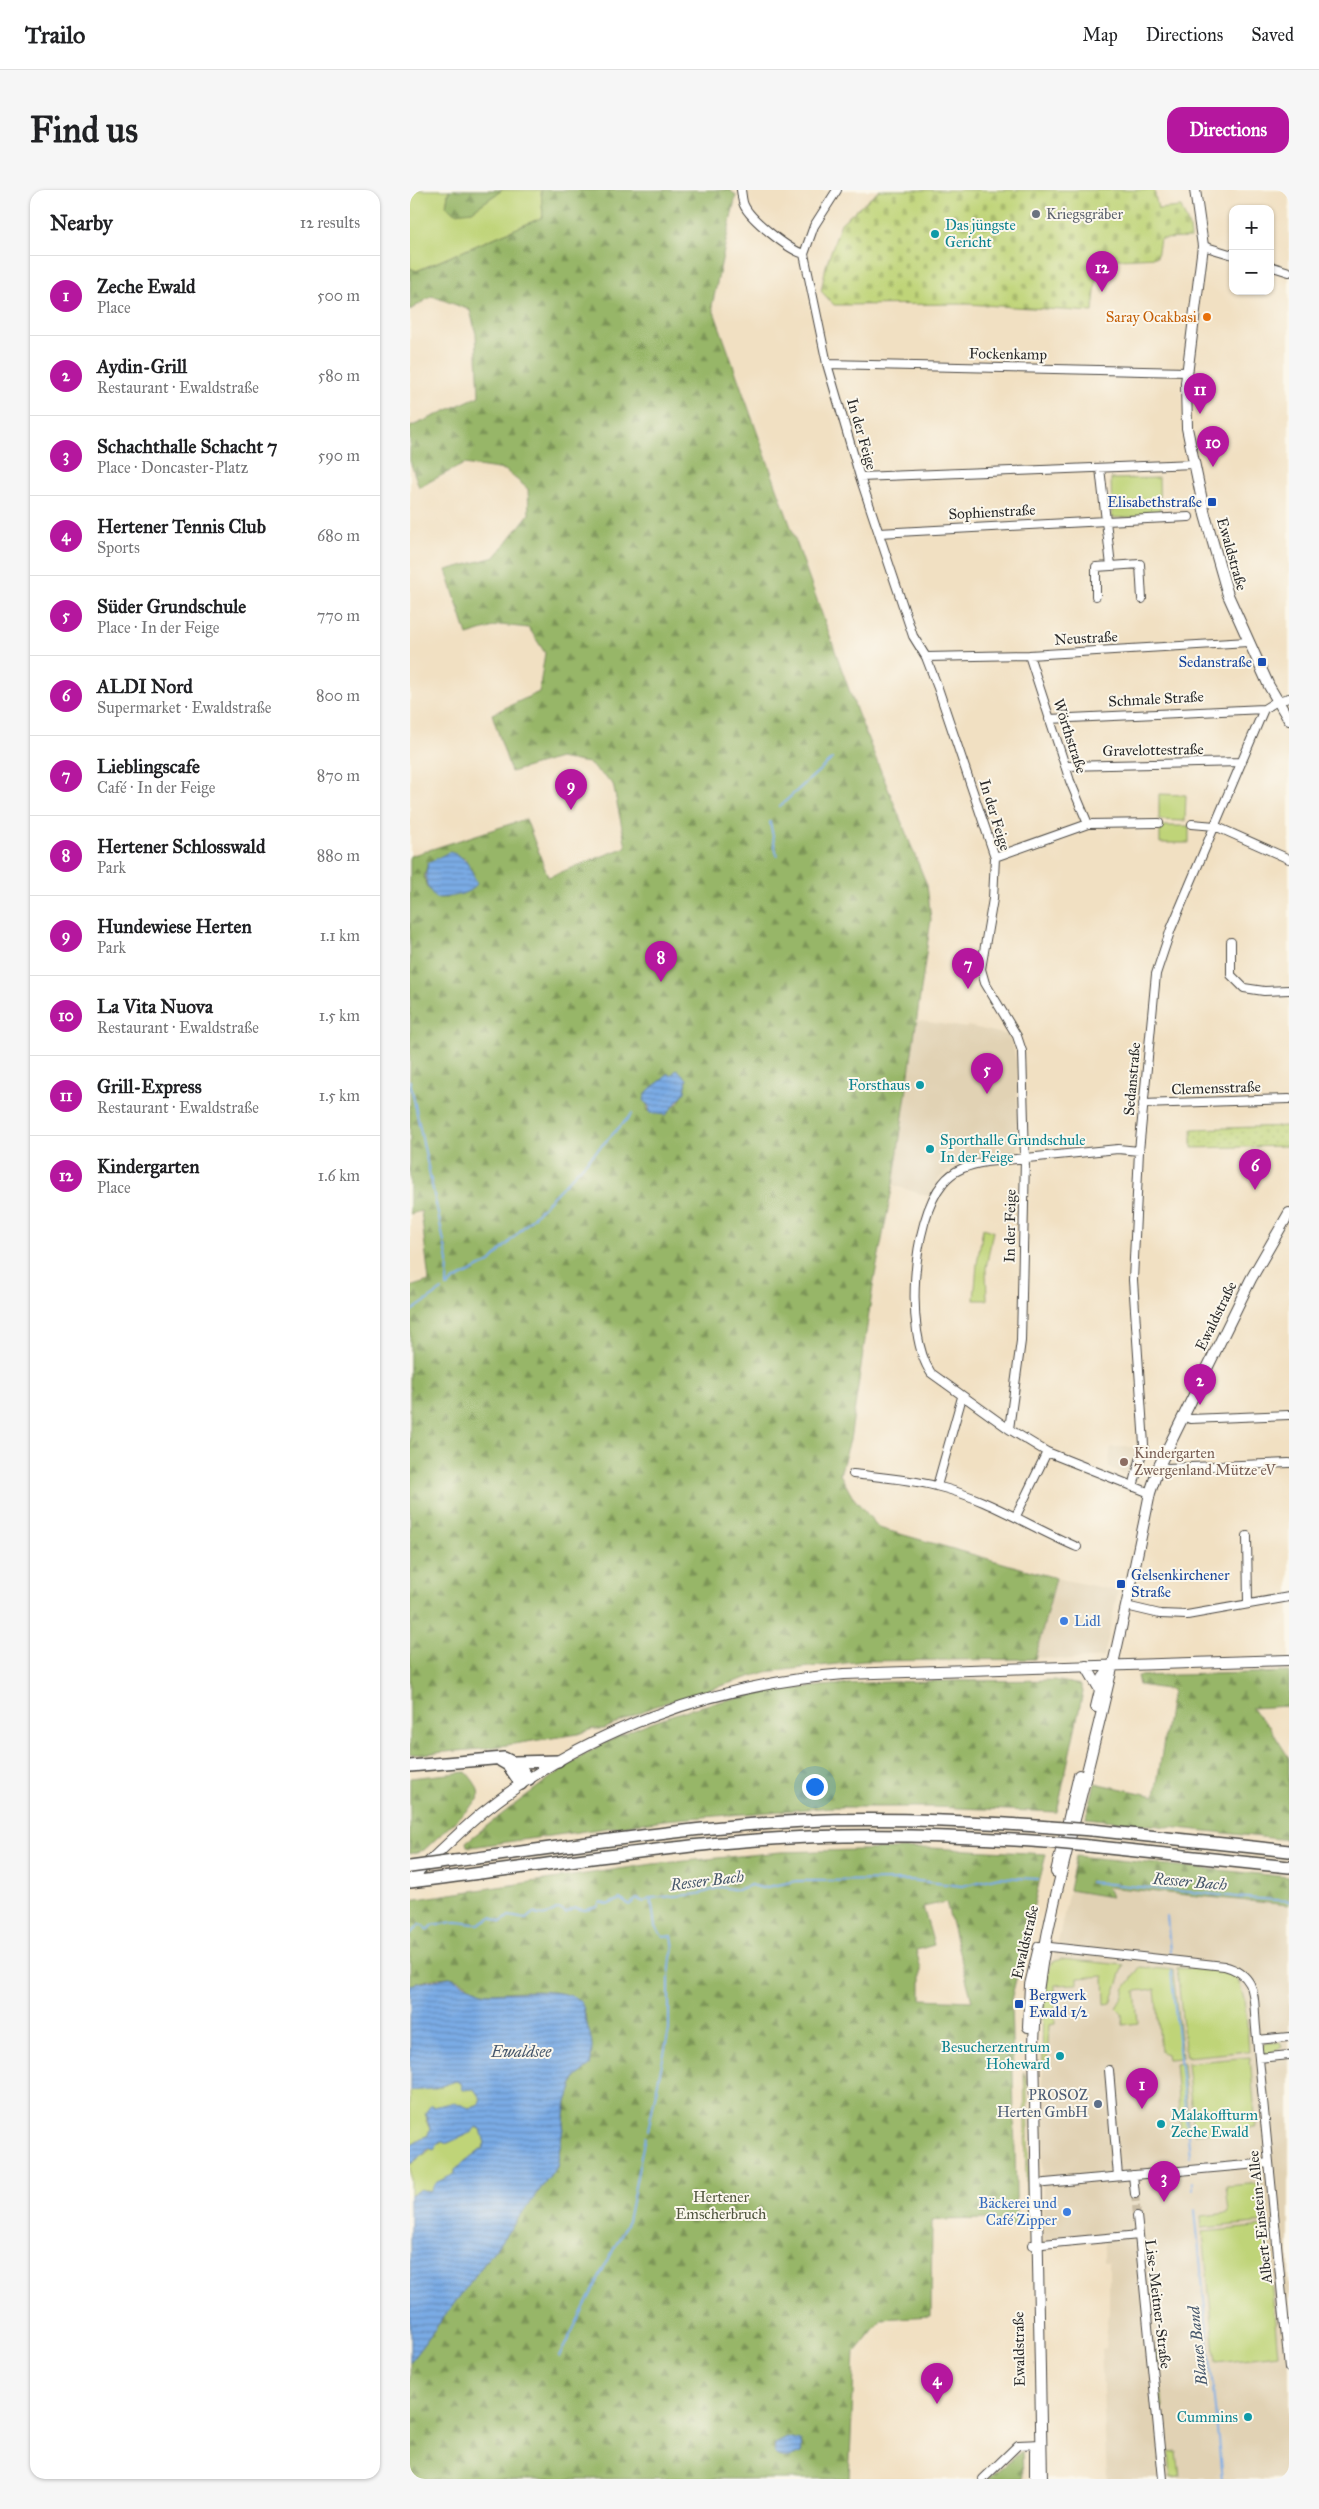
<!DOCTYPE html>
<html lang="en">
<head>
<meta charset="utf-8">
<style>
  body { margin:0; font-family:"IM FELL Great Primer",serif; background:#f6f6f6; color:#202124 }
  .controls { position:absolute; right:15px; top:15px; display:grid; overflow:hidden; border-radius:10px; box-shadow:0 1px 4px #0004 }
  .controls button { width:45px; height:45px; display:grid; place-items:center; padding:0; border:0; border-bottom:1px solid #e0e0e0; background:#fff; color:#202124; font:25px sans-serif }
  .you { position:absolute; left:404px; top:1596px; width:18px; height:18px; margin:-12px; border:4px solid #fff; border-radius:50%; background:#1a73e8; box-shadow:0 0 0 8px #1a73e833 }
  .badge { display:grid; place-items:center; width:32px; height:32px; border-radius:50%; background:#b5179e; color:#fff; font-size:16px; font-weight:700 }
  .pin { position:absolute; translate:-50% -41px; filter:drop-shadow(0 1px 2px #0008) }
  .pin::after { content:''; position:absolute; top:26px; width:18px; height:15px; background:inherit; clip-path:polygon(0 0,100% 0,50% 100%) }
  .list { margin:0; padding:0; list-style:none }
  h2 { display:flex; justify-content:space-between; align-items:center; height:65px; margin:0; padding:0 20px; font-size:21px }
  h2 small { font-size:16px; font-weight:400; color:#757577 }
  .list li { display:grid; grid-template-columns:32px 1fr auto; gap:15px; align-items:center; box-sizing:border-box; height:80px; padding:0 20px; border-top:1px solid #e0e0e0 }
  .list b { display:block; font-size:19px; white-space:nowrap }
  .list p { margin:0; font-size:16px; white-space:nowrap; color:#757577 }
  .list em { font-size:16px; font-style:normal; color:#757577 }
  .map { position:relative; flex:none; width:879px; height:2289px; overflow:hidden; border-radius:15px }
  header { display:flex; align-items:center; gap:30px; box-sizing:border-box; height:70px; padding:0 25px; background:#fff; border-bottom:1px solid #e0e0e0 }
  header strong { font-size:24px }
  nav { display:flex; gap:28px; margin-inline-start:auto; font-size:18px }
  .intro { display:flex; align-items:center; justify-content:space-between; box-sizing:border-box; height:120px; padding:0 30px }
  h1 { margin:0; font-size:35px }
  .button { padding:12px 22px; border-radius:15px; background:#b5179e; color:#fff; font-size:18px; font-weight:700 }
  main { display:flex; gap:30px; padding:0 30px }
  aside { flex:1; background:#fff; border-radius:15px; box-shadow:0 1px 4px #0004 }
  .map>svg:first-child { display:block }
</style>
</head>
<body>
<header>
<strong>Trailo</strong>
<nav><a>Map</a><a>Directions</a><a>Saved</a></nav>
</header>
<div class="intro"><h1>Find us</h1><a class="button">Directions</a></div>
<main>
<aside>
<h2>Nearby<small>12 results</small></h2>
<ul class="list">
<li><span class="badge">1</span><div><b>Zeche Ewald</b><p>Place</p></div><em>500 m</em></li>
<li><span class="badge">2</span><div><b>Aydin-Grill</b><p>Restaurant · Ewaldstraße</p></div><em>580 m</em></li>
<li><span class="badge">3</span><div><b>Schachthalle Schacht 7</b><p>Place · Doncaster-Platz</p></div><em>590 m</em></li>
<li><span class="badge">4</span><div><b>Hertener Tennis Club</b><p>Sports</p></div><em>680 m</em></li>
<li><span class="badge">5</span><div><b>Süder Grundschule</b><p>Place · In der Feige</p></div><em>770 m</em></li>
<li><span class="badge">6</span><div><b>ALDI Nord</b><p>Supermarket · Ewaldstraße</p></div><em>800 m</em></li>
<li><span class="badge">7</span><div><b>Lieblingscafe</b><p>Café · In der Feige</p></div><em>870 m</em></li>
<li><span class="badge">8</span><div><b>Hertener Schlosswald</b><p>Park</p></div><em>880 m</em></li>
<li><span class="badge">9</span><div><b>Hundewiese Herten</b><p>Park</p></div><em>1.1 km</em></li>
<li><span class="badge">10</span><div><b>La Vita Nuova</b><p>Restaurant · Ewaldstraße</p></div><em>1.5 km</em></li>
<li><span class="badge">11</span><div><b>Grill-Express</b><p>Restaurant · Ewaldstraße</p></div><em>1.5 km</em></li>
<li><span class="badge">12</span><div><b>Kindergarten</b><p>Place</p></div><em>1.6 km</em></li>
</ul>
</aside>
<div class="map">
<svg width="879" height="2289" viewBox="0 0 879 2289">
  <defs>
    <pattern id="forest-firs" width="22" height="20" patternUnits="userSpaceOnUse" patternTransform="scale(1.25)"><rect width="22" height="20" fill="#97b668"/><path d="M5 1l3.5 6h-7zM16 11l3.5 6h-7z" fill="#7b9456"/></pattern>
    <pattern id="cemetery-stones" width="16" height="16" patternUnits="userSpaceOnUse" patternTransform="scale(1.25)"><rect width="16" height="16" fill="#bfd478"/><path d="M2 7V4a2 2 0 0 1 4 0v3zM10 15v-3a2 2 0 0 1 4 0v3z" fill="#a4b668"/></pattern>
    <pattern id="garden-dots" width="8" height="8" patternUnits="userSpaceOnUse" patternTransform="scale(1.25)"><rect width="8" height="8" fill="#bfd478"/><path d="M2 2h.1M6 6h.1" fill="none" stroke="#a4b668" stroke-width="1.8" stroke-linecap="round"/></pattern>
    <pattern id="water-rules" width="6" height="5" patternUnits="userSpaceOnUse" patternTransform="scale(1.25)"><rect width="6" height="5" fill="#7aabe5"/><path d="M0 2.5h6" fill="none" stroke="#648bba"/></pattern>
  </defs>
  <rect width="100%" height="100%" fill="#fbf7ec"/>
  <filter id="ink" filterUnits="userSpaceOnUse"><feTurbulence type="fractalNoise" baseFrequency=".02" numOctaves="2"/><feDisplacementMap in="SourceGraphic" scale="10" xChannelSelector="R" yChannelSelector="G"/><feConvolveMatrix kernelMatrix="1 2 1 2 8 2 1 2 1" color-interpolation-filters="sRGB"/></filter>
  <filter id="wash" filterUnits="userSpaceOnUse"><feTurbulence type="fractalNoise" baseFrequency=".0096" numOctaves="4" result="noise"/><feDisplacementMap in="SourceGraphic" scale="20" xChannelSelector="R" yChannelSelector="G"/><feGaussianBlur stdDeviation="1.12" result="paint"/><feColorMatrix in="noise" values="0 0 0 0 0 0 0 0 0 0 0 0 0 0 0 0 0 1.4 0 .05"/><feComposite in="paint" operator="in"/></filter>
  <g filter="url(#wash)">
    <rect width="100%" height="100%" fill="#f1e0c2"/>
    <path fill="#e1d2b4" d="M505,830l52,8 1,-2 40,9 5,11 4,19 1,87 -3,3 -48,6 -20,10 -9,9 -8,17 -38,-12z
      M701,1257h28l1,9 -9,21 -23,-10z
      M646,1388l62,13 -14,66 -35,3 -33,-3z
      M696,1697l183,18v574h-182l-6,-130 4,-1 4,-37v-49h-5v-24l-61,6 -1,-110 2,-126 6,-40 7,-20 12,-58 41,7z"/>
    <path fill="#bfd478" stroke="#758052" d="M0,0h39l-3,16 26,5 30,-21h39l2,27 -127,54 -6,-3z
      M749,288l1,38 -48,2 -1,-39z
      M749,604l27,1 -1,26 -26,-1z
      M750,636h29v17h-29z
      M573,1038l10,3 -7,37 1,32h-13l3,-36z
      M651,1769l63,6 -13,38 -6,1 -1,-28 -26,2v6l-23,1v39l-6,1 -2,37 -4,-1c-2,-33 0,-67 8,-98z
      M730,1777l33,3 9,88 -15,1 -1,-5 -5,-2 -6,-63 -20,2 3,32 -15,2 -1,-11 -6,-6 7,-12 2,-8z
      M767,1778c14,1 42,0 54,5 16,8 16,61 18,78l-63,6z
      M870,1852l2,4 -11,7 -6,1 -4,-4v-3l5,-4z
      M840,1867l6,70 -62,7 -7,-71z
      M773,1873l6,70 -8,1 -6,-70z
      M614,1882l3,10 3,147h-3z
      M46,1891l18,8 7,10 -2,5 -10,4 -35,-1 -8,14 4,8 -2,6 -18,11v-55l22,-2z
      M66,1937l5,2 4,14 -3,6 -27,21v4l-25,18 -5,-2 -15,6v-33c13,-4 20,-17 34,-22l4,2 23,-11z
      M851,1993l4,39 -63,6 -1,-12 28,-3 -3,-27z
      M856,2036l12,129 -62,7 -13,-130z
      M743,2162h5l5,55 -4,1z
      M767,2261l3,26 -9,1 -2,-26z"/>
    <path fill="url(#forest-firs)" stroke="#61704a" fill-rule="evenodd" d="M39,0h53l-30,21 -17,2 -9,-7z
      M131,0h188l7,5 -24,111 145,406 70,173 4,34 -37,260 -20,101 -24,160 -10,34 12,22 27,32 177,50 -21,81 -171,2 -98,11 -114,35 -48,22h-12l-14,5 -97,15 -71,6v-468l19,-6 -8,-70 -11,3v-358l116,-37 22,58 78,-30 -13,-63 -25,-21 -29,-5 -48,14 -19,-58 47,-22 6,-39 -16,-25 -29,-3 -33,10 -21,-65 49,-13 34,-43 -1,-25 -23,-19 -41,-6 -45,23 -9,-26v-34l69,-31 -3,-62 -6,-24 -38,-14 -22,14v-42l7,3 126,-54zM55,668l11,26 -49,4 -3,-11 4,-14zM265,882c17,3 11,17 5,28 -3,6 -11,8 -14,15l-18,-5 -3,-16c7,-8 16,-12 24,-20l2,2z
      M879,1482v34l-38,2 18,18 20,32v82l-203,-22 9,-35 60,13 17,-106 -33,-5 -2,-9z
      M644,1490l27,5 2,7 -26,120 -123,-5h-100l-170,13 -193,27 -4,-1 -1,-4c45,-34 102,-82 152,-106 139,-64 287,-53 436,-56z
      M56,1582c7,8 15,17 12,28l-54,50 -14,4v-76z
      M522,1658l114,6 -35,146 6,227 -20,1 -1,-9 -64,1 -1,96 -49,3 -27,33 -6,127h-439v-117l147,-195 10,-65 8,-24 15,-12c-2,-14 -1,-54 -10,-64 -13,-16 -70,-10 -90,-9 -16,1 -26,-16 -42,-16 -13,0 -26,5 -38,8v-85l243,-36 128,-12zM536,1712l26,99 -51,-2v-30l-5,-19 18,-5 -11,-38z
      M666,1666l213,21v28l-182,-18 4,10 -42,-7z
      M612,2261l1,28h-36z"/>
    <path fill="url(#cemetery-stones)" stroke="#758052" d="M470,0h274l4,19 23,-2 9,22 1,9 -31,1 -3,18 -59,3 -5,52 -125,-8 -134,1 -13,-14 5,-25 15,-43z"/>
    <path fill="url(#garden-dots)" stroke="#758052" d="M879,936v20l-97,2v-19z"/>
    <path fill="url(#water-rules)" stroke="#526b88" d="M39,662c18,4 21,16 28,32 -10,12 -27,13 -41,14 -11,-12 -12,-19 -8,-35z
      M267,879l10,10 -2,13 -19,23 -16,-2 -1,-7 -5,-6c2,-14 18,-16 24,-27l3,3z
      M40,1787c12,5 25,15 38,16 19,1 82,-8 93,10 3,3 3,10 4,15 7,24 9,22 5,48l-15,12 -8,24 -10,65 -147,195v-166l10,-7 10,3 7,-10 18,-8v-4l27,-21 3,-6 -4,-14 -5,-2 -4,5 -24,11 -4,-2 -6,2 -4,7 -5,-2 -8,9 -11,6v-17l18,-11 2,-6 -5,-16 6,-8 3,2 21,-5 14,6 10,-4 2,-5 -7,-10 -11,1 -2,-7 -5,-2 -24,8 -22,2v-106z
      M377,2248l14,3 1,12c-9,4 -21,8 -28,-1l1,-8z"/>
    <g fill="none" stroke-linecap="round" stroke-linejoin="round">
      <path stroke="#7aabe5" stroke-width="2" d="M370,616l52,-47
        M360,632l7,34
        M0,891l38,180 -1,25
        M37,1097l6,-6 37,-19 142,-148
        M0,1122l32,-22
        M680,1692l140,14c19,3 39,3 59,5
        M757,1726l3,36
        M0,1744l10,-10 3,1 4,5 8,-6c9,1 15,-3 23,-2 15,1 21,6 33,-5l10,5 8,-6 17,3 7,-6c12,6 16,0 26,-4l7,4 8,-5 11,2 12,-3 4,-5 6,3 13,-6 9,6 8,-6 7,3 7,-4 48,-4 22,-7 16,3 14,-5 11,3 35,-7 113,-1 52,6 37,-9 39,2
        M761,1781l19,185
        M238,1940l21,-100v-52l2,-21 3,-9 -2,-12 -9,1 -8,-10 -4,-29
        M783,1992v7
        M785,2020l27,269
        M149,2167l69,-136 17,-84"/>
    </g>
  </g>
  <g filter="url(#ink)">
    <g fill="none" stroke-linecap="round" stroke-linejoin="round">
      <path stroke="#c9bca4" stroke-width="8" stroke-dasharray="8 4" stroke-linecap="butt" d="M725,2004l2,22"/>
      <defs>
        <path id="minor" d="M331,0c1,5 1,11 3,15 6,14 45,45 60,49
          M427,0l-23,36 -10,28 23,110 33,113 53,159 13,21 12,31 57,169 -2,42 -12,70 4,14 32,53 5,15 3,107 -4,183 -12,88
          M793,56l30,9
          M860,76l19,6
          M417,174l360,8
          M450,287l334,-13
          M469,343l227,-12 -6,-53
          M701,376l29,-2 2,35
          M686,406v-29l15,-1 -5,-45 83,-4
          M619,465l41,126 18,43
          M516,467l103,-2 219,-13
          M639,529l215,-10
          M655,576l177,-4
          M782,634l23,2 74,33
          M585,667l93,-33 71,-1
          M821,752v33l13,13 20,3 25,-1
          M733,914l146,-5
          M729,961l-21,-2 -132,13c-17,3 -32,7 -43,21 -31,37 -39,151 -12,190l78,56 38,23 103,41
          M774,1226l6,3 99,-4
          M749,1276l8,2 122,-5
          M443,1284c27,3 56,5 83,12 51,12 94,41 141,61
          M527,1296l25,-89
          M723,1297l11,-42 -11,-165 6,-129 17,-177 15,-45 93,-220 13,-8 12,-3
          M606,1326l31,-64
          M837,1346l1,68
          M716,1416l34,8 27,1 102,-18
          M631,1756l183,20c35,9 29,32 32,62l33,340
          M847,1850l32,-3
          M849,1868l30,-3
          M699,1880l9,106
          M723,1985l2,19
          M635,1993l224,-20
          M727,2026l2,19
          M622,2055l107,-10 24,244
          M573,2289l35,-34 24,-1"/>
        <path id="major" d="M785,0l8,56 -17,137 1,45 18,87 23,80 41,91 20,34
          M676,1476l14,24
          M686,1517l7,-29 8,-11
          M646,1682l23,-97
          M0,1690c24,-23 47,-46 72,-67 104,-84 230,-128 362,-139l445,-14
          M618,1837l2,-42 9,-38
          M625,2261v28
          M632,2289l-8,-434c2,-86 27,-170 48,-253 25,-99 48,-199 68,-299l9,-27 92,-187 38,-66"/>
        <path id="highway" d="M91,1571l7,4 13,19
          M105,1572l43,-1
          M0,1576l94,-8 14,7 11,14
          M682,1640l197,21
          M679,1656l200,21
          M44,1671c116,-15 233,-34 350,-40 82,-4 164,0 246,6
          M0,1692c111,-13 222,-32 334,-41 101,-9 201,-6 302,1"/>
      </defs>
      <use href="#minor" stroke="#494642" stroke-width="10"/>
      <use href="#major" stroke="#494642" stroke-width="12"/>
      <use href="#highway" stroke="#494642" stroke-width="14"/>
      <use href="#minor" stroke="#fff" stroke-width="8"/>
      <use href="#major" stroke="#fff" stroke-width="10"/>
      <use href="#highway" stroke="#fff" stroke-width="11"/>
      <defs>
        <path id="highway-bridge" d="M640,1637l42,3
          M636,1652l43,4
          M0,1677l44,-6"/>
      </defs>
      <use href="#highway-bridge" stroke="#494642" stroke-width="14" stroke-linecap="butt"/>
      <use href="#highway-bridge" stroke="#fff" stroke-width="11"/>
    </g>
  </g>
  <circle fill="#6b7280" stroke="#fbf7ec" stroke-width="2" cx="626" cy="24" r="5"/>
  <g fill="#0f9aa8" stroke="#fbf7ec" stroke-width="2">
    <circle cx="525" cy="44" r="5"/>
    <circle cx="510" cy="895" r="5"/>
    <circle cx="520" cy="959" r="5"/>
    <circle cx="650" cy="1866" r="5"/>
    <circle cx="751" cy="1934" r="5"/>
    <circle cx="838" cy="2227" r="5"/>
  </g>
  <circle fill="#e8710a" stroke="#fbf7ec" stroke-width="2" cx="797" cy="127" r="5"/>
  <g fill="#1a4fb4" stroke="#fbf7ec" stroke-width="2">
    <rect x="797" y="307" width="10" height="10" rx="2.5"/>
    <rect x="847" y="467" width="10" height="10" rx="2.5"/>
    <rect x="706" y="1389" width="10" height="10" rx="2.5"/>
    <rect x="604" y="1809" width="10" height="10" rx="2.5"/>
  </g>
  <circle fill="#8d6e63" stroke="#fbf7ec" stroke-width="2" cx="714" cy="1272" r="5"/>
  <g fill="#3f7fe0" stroke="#fbf7ec" stroke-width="2">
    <circle cx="654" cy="1431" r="5"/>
    <circle cx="657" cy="2022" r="5"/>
  </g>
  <circle fill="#5c6f8a" stroke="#fbf7ec" stroke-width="2" cx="688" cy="1914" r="5"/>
  <g text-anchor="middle" stroke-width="4" stroke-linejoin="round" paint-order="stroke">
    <g font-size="15" fill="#5b616d" stroke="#fbf7ec" text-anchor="start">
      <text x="636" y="29">Kriegsgräber</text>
    </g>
    <g font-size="15" fill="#0d838f" stroke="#fbf7ec" text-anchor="start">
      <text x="535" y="40">Das jüngste<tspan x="535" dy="17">Gericht</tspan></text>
      <text x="500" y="900" text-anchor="end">Forsthaus</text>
      <text x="530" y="955">Sporthalle Grundschule<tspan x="530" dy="17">In der Feige</tspan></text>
      <text x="640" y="1862" text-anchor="end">Besucherzentrum<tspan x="640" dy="17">Hoheward</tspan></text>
      <text x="761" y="1930">Malakoffturm<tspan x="761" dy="17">Zeche Ewald</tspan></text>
      <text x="828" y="2232" text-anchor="end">Cummins</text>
    </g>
    <g font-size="15" fill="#c56008" stroke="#fbf7ec" text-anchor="end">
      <text x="787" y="132">Saray Ocakbasi</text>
    </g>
    <g font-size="15" fill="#2b2b2b" stroke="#fbf7ec">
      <text transform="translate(598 164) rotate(1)" y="5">Fockenkamp</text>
      <text transform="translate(452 244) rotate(74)" y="5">In der Feige</text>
      <text transform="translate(582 322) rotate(-3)" y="5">Sophienstraße</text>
      <text transform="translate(822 364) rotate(74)" y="5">Ewaldstraße</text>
      <text transform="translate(676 448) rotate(-3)" y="5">Neustraße</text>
      <text transform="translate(746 509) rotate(-3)" y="5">Schmale Straße</text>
      <text transform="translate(660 546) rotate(72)" y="5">Wörthstraße</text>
      <text transform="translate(743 560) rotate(-1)" y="5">Gravelottestraße</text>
      <text transform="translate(585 625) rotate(73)" y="5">In der Feige</text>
      <text transform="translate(722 889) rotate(-85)" y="5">Sedanstraße</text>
      <text transform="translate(806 898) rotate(-2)" y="5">Clemensstraße</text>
      <text transform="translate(600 1036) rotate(-89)" y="5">In der Feige</text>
      <text transform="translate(806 1126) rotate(-64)" y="5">Ewaldstraße</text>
      <text transform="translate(615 1752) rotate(-77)" y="5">Ewaldstraße</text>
      <text transform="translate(850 2027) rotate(-96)" y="5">Albert-Einstein-Allee</text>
      <text transform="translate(748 2114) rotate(83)" y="5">Lise-Meitner-Straße</text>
      <text transform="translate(609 2159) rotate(-91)" y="5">Ewaldstraße</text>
    </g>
    <g font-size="15" fill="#164399" stroke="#fbf7ec" text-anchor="end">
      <text x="792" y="317">Elisabethstraße</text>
      <text x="842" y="477">Sedanstraße</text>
      <text x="721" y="1390" text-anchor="start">Gelsenkirchener<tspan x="721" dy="17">Straße</tspan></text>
      <text x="619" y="1810" text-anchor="start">Bergwerk<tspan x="619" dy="17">Ewald 1/2</tspan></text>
    </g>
    <g font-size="15" fill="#785e54" stroke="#fbf7ec" text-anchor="start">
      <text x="724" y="1268">Kindergarten<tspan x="724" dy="17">Zwergenland Mütze eV</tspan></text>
    </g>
    <g font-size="15" fill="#366cbe" stroke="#fbf7ec" text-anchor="start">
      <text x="664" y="1436">Lidl</text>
      <text x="647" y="2018" text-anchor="end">Bäckerei und<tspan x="647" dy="17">Café Zipper</tspan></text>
    </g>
    <g font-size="15" fill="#4e5e75" stroke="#fbf7ec" text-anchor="end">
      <text x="678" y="1910">PROSOZ<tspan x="678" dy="17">Herten GmbH</tspan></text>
    </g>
    <g font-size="15" fill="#50553e" stroke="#fbf7ec">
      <text x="311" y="2012">Hertener<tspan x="311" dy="17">Emscherbruch</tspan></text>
    </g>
    <g font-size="16" font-style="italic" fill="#47586c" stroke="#fbf7ec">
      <text transform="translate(297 1690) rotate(-7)" y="6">Resser Bach</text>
      <text transform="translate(780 1691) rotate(5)" y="6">Resser Bach</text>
      <text x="111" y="1867">Ewaldsee</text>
      <text transform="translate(787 2156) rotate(-96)" y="6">Blaues Band</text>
    </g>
  </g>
</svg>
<div class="controls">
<button>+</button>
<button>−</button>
</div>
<div class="you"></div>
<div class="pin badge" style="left:732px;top:1919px">1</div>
<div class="pin badge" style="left:790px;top:1215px">2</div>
<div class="pin badge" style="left:754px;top:2012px">3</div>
<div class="pin badge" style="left:527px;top:2214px">4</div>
<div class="pin badge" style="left:577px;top:904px">5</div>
<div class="pin badge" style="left:845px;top:1000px">6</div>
<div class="pin badge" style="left:558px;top:799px">7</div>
<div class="pin badge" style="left:251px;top:792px">8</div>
<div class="pin badge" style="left:161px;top:620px">9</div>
<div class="pin badge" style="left:803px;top:277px">10</div>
<div class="pin badge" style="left:790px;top:224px">11</div>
<div class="pin badge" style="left:692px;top:102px">12</div>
</div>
</main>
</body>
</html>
